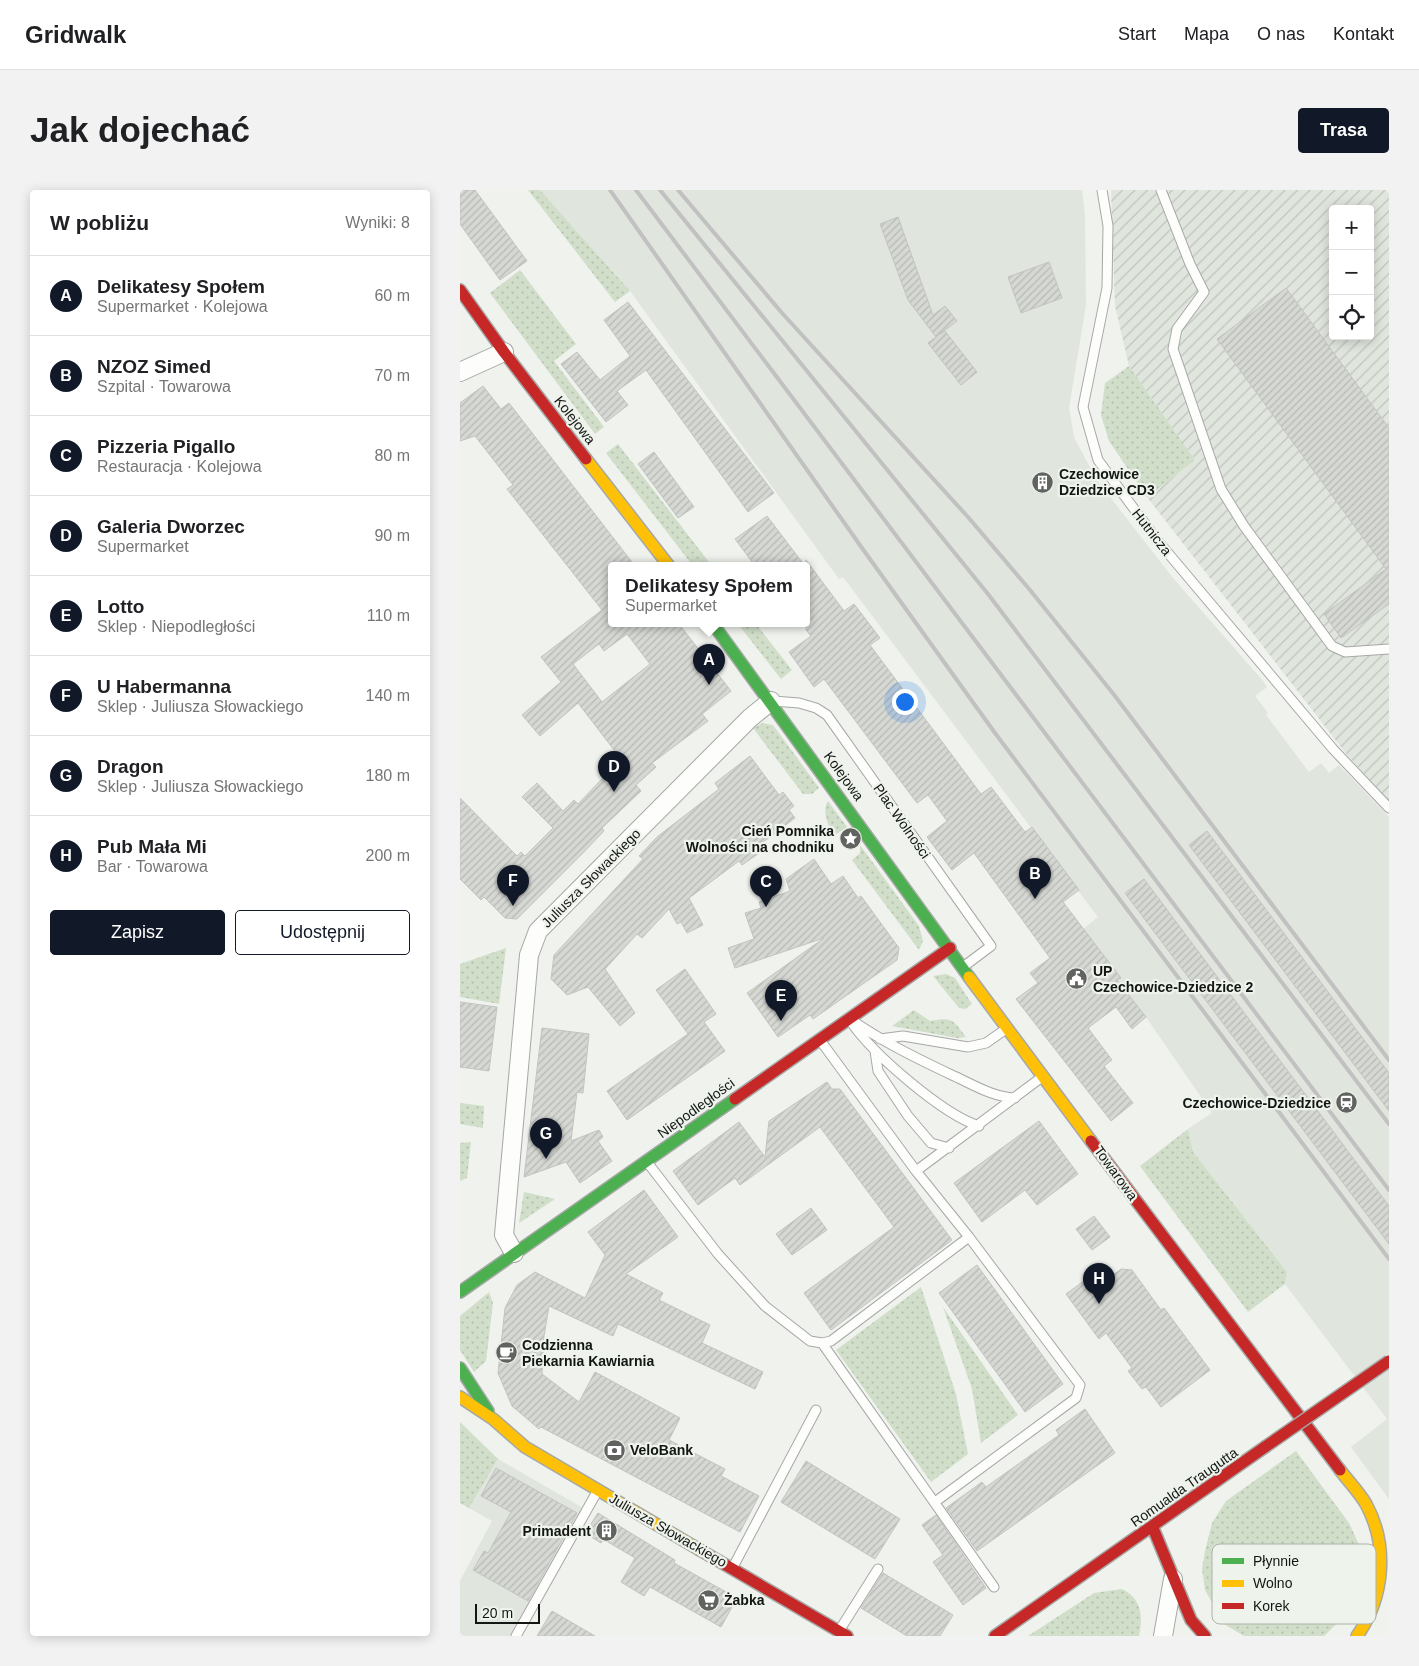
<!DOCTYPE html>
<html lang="pl">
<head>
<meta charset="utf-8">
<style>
  body { margin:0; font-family:Arial,sans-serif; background:#f2f2f2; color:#202124 }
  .controls { position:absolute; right:15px; top:15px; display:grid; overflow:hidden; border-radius:5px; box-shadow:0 2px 12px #0003 }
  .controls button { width:45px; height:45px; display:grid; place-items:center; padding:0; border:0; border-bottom:1px solid #e0e0e0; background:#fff; color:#202124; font:25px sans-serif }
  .scale { position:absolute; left:15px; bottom:12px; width:65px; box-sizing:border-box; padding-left:5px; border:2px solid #141614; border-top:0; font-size:14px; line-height:18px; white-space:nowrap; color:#141614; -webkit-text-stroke:4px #eef3ec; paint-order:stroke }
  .you { position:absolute; left:444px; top:511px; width:18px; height:18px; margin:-12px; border:4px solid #fff; border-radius:50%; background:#1a73e8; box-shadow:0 0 0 8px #1a73e833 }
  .badge { display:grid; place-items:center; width:32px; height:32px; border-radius:50%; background:#111827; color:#fff; font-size:16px; font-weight:700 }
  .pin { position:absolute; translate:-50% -41px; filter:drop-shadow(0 1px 2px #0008) }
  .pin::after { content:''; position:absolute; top:26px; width:18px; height:15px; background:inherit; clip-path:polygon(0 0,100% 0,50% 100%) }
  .popup { position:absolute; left:148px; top:372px; width:202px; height:65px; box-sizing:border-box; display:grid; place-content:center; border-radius:5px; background:#fff; filter:drop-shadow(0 1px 4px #0005); font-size:16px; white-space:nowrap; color:#757577 }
  .popup b { font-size:19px; color:#202124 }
  .popup::after { content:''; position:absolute; left:50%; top:100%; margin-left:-10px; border:10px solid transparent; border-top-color:#fff }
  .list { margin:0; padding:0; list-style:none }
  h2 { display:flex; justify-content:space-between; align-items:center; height:65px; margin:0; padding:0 20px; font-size:21px }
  h2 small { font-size:16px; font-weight:400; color:#757577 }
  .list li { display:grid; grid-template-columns:32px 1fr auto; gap:15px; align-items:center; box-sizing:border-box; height:80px; padding:0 20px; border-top:1px solid #e0e0e0 }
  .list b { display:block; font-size:19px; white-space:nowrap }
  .list p { margin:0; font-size:16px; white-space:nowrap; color:#757577 }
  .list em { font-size:16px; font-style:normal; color:#757577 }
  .actions { display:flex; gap:10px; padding:15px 20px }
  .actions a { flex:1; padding:11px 0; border:1px solid #111827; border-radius:5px; text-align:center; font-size:18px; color:#111827 }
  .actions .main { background:#111827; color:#fff }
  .icon { flex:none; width:28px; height:28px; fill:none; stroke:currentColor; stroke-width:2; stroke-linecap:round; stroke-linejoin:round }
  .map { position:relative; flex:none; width:929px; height:1446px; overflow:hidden; border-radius:5px }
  header { display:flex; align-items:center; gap:30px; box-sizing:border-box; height:70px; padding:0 25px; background:#fff; border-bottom:1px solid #e0e0e0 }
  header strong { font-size:24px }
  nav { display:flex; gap:28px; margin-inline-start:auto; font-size:18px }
  .intro { display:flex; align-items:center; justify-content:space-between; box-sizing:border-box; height:120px; padding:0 30px }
  h1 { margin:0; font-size:35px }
  .button { padding:12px 22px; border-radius:5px; background:#111827; color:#fff; font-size:18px; font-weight:700 }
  main { display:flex; gap:30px; padding:0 30px }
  aside { flex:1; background:#fff; border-radius:5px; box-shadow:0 2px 12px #0003 }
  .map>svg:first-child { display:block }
</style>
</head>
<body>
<header>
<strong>Gridwalk</strong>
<nav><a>Start</a><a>Mapa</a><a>O nas</a><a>Kontakt</a></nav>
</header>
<div class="intro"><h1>Jak dojechać</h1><a class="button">Trasa</a></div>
<main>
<aside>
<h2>W pobliżu<small>Wyniki: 8</small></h2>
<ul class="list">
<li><span class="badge">A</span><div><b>Delikatesy Społem</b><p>Supermarket · Kolejowa</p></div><em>60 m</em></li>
<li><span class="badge">B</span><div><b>NZOZ Simed</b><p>Szpital · Towarowa</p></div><em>70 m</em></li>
<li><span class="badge">C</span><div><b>Pizzeria Pigallo</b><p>Restauracja · Kolejowa</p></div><em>80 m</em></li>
<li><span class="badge">D</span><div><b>Galeria Dworzec</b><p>Supermarket</p></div><em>90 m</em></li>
<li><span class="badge">E</span><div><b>Lotto</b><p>Sklep · Niepodległości</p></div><em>110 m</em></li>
<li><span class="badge">F</span><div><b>U Habermanna</b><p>Sklep · Juliusza Słowackiego</p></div><em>140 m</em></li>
<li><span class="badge">G</span><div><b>Dragon</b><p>Sklep · Juliusza Słowackiego</p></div><em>180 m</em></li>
<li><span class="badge">H</span><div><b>Pub Mała Mi</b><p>Bar · Towarowa</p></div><em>200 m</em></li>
</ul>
<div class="actions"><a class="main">Zapisz</a><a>Udostępnij</a></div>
</aside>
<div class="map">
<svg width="929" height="1446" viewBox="0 0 929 1446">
  <defs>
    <pattern id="industrial-furrows" width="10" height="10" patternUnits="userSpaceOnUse" patternTransform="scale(1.25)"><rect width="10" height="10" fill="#e0e5dd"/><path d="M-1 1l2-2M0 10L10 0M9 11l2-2" fill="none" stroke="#bfc4bd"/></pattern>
    <pattern id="grass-dots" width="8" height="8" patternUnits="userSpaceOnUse" patternTransform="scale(1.25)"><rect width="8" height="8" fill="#d1dfca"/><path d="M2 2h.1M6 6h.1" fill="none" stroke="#b3bfad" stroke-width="1.8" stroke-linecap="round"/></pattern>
    <pattern id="building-hatch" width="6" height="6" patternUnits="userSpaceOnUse" patternTransform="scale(1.25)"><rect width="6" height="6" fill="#d6d8d4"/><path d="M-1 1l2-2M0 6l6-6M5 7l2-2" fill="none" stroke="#b7b9b5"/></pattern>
  </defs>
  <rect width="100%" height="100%" fill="#eff2ed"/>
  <path fill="#e0e5dd" d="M80,0h542l3,26 1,89 -17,103 5,29 22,42 77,99 90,103 4,6 -12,9 13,17 -2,2 43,57 12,-9 8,10 10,-8 50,52v682l-38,-52 36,-28 -102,-135 2,-12 -94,-120 -5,-23 24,-16 -66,-96 -29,-37 3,-2 -37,-49 15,-12 -255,-340 -4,2 -209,-288z
    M38,1269l85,49 -72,128h-51v-55l32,-60 -23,-13z"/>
  <path fill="url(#industrial-furrows)" fill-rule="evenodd" d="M651,0h278v611l-41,-45 -201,-259 48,-37 -66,-94 -14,-60zM873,19h37v127h-37z"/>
  <path fill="url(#grass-dots)" d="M68,0h12l90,101 -15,11z
    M60,80l56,74 -22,17 50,66 -9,7 -105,-141z
    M669,176l66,94 -48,37 -38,-56 -8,-26 4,-32z
    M158,254l94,122h-19l-87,-113z
    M278,434h18l36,46 -11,9z
    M302,533l11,2 46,63 -7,6h-9l-50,-66z
    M368,611l19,26 -13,9c-5,-8 -13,-26 -6,-35z
    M400,655l59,81 4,15 -4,9 -67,-90 8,-7z
    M46,758l-7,56 -39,-7v-33z
    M486,784l9,4 17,26 -7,5 -6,-1 -26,-32z
    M454,820l16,11c23,-4 22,-2 36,16l-9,1 -65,-12z
    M0,913l24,3 -1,22 -23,-4z
    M728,939l5,23 94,120 -2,12 -37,28 -108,-146z
    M11,952l-4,36 -7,3v-38z
    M64,1002l31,7 -36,24z
    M461,1097l35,107 12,60 -37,28 -95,-132z
    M29,1102l4,11 -7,58 -12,11 -14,-22v-34z
    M483,1117l75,108 -37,28 -9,-54z
    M0,1232l38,37 -29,49 -9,-5z
    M836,1261l53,72 14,30 -3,32 -11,27 -25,24h-80l-20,-12 -19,-34 -3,-21 3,-18 7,-28 14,-22z
    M662,1399c20,10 21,27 17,47h-111l66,-43z"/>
  <path fill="url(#building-hatch)" stroke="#c2c4c1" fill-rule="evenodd" d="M0,0h15l52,71 -27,19 -40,-56z
    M438,27l35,98 12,-9 12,15 -17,13 5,-3 32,41 -16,13 -33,-42 8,-6 -28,-37 -28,-76z
    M589,72l13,36 -41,15 -13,-36z
    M826,98l103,140v176l-48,34 -17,-24 62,-45 -169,-230z
    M168,112l146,191 -26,19 -102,-142 -29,21 11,14 -22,17 -45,-58 16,-12 23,28 30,-24 -26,-36z
    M23,196l18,23 8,-6 126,163h-23v58h67l52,67 -29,23 6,7 -56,42 4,4 -20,18 5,6 -39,37 2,3 -24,25 -63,63 -12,-1 -21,-21 -3,3 -21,-21v-81l57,58 4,-4 4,4 28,-28 -31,-31 15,-14 26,28 11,-11 4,4 43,-45 -43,-56 -38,33 -18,-21 39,-33 -20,-25 61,-47 -95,-121 6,-4 -38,-49 -15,5v-38zM167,444l23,30 -48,38 -29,-38 26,-20 5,7z
    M194,262l40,55 -16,11 -40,-54z
    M307,326l38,50h-50l-20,-27z
    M346,370l38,51 10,-7 26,34 -10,7 111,149 10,-7 34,45 7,-5 47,63 -16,12 58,76 -4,2 29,37 -14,12 -16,-22 -28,21 24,32 -8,6 29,37 -22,18 -95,-122 22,-16 -8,-10 20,-15 -76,-105 -22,17 -25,-33 20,-16 -19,-26 -11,8 -93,-124 -10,8 -25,-35 22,-16 -5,-6z
    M290,566l29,39 4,-3 11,14 -5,4 6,8 -37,28 4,5 -20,14 -3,-4 -50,37 14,27 -16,8 -6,-11 -4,2 -8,-15 -27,29 -5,-4 -32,35 30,44 -15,13 -32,-39 -21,8 -16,-16 3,-24 89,-96 -4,-3 18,-19 62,-48 -4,-6z
    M747,641l182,242v38l-200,-266z
    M354,669l17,25 12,-8 15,22 3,-2 38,52 -2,12 -84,59 -3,-4 -32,22 -31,-44 77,-55 -89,30 -7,-20 26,-9 -9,-26 16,-5 -2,-6 31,-11 -4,-12z
    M684,689l245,327v38l-264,-351z
    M225,779l31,45 -12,8 21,29 -98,69 -20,-29 81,-57 -32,-44z
    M0,812l37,5 -8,64 -29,-4z
    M82,838l47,6 -6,59 -6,-1 -6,49 28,-11 4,7 -5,4 14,20 -32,22 -14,-21 -42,15z
    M367,892l5,7h8l112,151 -121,90 -27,-37 90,-66 -74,-100 -80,58 -5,-7 -37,27 -25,-34 66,-49 26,35 4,-36z
    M579,931l39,53 -41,31 -12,-15 -43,32 -28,-39z
    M184,1000l34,47 -52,37 37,19 -4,7 51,25 -8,18 61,29 -8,17 -137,-65 -5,12 -64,-30 -5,30 -2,38 37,28 16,-30 85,46 -11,22 56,29 -4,7 38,20 -19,36 -199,-105 -2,2 -27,-23 -14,-33 7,-65 12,-23 18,-13 50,26 20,-43 -17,-23z
    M351,1018l16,22 -35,25 -16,-21z
    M634,1026l16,21 -18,13 -16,-21z
    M517,1075l86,119 -38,28 -86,-119z
    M661,1079l11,1 29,40 3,-2 46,62 -49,37 -15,-20 -4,2 -14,-18 4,-3 -26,-35 -7,6 -33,-45 22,-16 8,10z
    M625,1219l30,44 -138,98 -31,-43 36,-26 4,5 73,-52 -3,-5z
    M346,1271l94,58 -25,40 -94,-57z
    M36,1278l81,45 -49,88 -55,-31 11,-19 4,2 23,-41 -30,-16z
    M138,1323l77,47 -1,3 63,35 -16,29 -71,-40 -6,9 -23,-14 14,-24 -32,-19 -2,4 -16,-10z
    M476,1325l50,73 -23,17 -30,-43 10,-7 -21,-30z
    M423,1383l70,42 -13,21h-33l-46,-28z
    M92,1421l43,25h-58z"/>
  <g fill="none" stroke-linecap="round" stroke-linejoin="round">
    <defs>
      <path id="lane" d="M642,0l6,36 -1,62 -24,119 15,53 59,80 176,209 56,59
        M701,0l29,74 14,28 -27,37 -4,20 48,140 23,37 88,120 13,6 44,-3
        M313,511l26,2 17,5 11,7 164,231 -28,21
        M390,829c33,23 68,40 104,57 20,9 39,21 61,22
        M391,832c22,32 91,92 128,104
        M420,849l23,-3 65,11 18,-4 20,-14
        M360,850l96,131 53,66
        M415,861l3,20 30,45 23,27 18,5
        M187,972l71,92 47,52 45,35 12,2 9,-2 138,-104 111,148 -4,13 -141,104
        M456,981l126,-94
        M362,1153l172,244
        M273,1377l83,-157
        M379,1441l39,-62
        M56,1446l82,-146"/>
      <path id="street" d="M0,182l44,-20
        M54,1063l-10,-18 25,-280 9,-24 212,-213 21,-17
        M703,1446l10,-57"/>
      <path id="fast" d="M253,434l256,353
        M0,1102l275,-193
        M0,1178l28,43"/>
      <path id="slow" d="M126,269l83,107
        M509,787l122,164
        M0,1207l33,22 32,28 175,103
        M880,1280c9,12 19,22 26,34 23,42 18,94 -9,132"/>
      <path id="jam" d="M0,100l44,62 82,107
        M275,909l215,-151
        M631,951l249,329
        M693,1338l38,92 14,16
        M240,1360l147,86
        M535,1446l270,-189"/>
    </defs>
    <use href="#lane" stroke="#a6a8a6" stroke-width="11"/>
    <use href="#street" stroke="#a6a8a6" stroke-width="20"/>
    <use href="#fast" stroke="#a6a8a6" stroke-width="14"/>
    <use href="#slow" stroke="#a6a8a6" stroke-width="14"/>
    <use href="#jam" stroke="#a6a8a6" stroke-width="14"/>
    <use href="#lane" stroke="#fdfdfc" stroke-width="9"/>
    <use href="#street" stroke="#fdfdfc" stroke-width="18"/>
    <use href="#fast" stroke="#4caf50" stroke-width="11"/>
    <use href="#slow" stroke="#ffc107" stroke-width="11"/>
    <use href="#jam" stroke="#c62828" stroke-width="11"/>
    <path stroke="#c0c1c0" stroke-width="4" d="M150,0l252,358 133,185 394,526
      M176,0l753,1000
      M200,0l328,404 401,530
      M218,0l104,123 186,204 62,73 85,106 274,364"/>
    <defs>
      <path id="jam-bridge" d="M805,1257l124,-86"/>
    </defs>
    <use href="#jam-bridge" stroke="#a6a8a6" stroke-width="14" stroke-linecap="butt"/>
    <use href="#jam-bridge" stroke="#c62828" stroke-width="11"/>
  </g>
  <defs>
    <symbol id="building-disc" viewBox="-11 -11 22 22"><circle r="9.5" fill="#616360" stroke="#eef3ec"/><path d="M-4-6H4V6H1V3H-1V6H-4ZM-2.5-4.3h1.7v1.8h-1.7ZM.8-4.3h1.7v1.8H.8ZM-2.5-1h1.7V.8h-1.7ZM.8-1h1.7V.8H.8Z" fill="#fff"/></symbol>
    <symbol id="sight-disc" viewBox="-11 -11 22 22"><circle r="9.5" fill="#616360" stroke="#eef3ec"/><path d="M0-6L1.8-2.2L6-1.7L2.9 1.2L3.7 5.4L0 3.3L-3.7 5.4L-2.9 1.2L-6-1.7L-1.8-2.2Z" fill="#fff"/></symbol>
    <symbol id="civic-disc" viewBox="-11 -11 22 22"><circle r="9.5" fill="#616360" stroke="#eef3ec"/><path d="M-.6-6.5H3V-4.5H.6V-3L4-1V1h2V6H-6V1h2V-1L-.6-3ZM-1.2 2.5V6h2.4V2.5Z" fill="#fff"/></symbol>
    <symbol id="station-disc" viewBox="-11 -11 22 22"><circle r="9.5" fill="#616360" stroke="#eef3ec"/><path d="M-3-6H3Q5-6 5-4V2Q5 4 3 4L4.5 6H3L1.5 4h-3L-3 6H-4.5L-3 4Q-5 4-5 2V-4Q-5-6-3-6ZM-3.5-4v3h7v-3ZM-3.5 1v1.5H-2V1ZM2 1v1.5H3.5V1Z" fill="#fff"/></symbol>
    <symbol id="cafe-disc" viewBox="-11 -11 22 22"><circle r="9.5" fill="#616360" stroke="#eef3ec"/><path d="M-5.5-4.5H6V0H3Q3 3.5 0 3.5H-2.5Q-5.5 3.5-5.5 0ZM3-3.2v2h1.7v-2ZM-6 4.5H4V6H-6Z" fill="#fff"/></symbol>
    <symbol id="bank-disc" viewBox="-11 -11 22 22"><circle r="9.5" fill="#616360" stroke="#eef3ec"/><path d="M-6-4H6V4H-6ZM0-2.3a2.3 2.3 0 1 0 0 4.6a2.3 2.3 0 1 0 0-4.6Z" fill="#fff"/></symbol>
    <symbol id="supermarket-disc" viewBox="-11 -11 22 22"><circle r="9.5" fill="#616360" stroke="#eef3ec"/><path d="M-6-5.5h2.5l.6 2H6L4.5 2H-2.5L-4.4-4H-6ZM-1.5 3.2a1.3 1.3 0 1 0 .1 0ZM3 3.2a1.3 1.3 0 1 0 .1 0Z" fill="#fff"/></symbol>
  </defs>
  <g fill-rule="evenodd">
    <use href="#building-disc" x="570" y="280" width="25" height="25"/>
    <use href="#sight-disc" x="378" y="636" width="25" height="25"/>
    <use href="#civic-disc" x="604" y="776" width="25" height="25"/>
    <use href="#station-disc" x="874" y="900" width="25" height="25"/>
    <use href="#cafe-disc" x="34" y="1150" width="25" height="25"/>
    <use href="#bank-disc" x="142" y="1248" width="25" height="25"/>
    <use href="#building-disc" x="134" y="1328" width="25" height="25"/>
    <use href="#supermarket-disc" x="236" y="1398" width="25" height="25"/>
  </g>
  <g text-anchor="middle" stroke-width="4.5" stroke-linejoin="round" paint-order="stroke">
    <g font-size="14" fill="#141614" stroke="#eef3ec">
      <text transform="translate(115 230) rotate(52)" y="5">Kolejowa</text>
      <text transform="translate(692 342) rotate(52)" y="5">Hutnicza</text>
      <text transform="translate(384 586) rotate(54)" y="5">Kolejowa</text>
      <text transform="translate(442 631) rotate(55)" y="5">Plac Wolności</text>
      <text transform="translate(131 688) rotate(-45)" y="5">Juliusza Słowackiego</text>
      <text transform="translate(236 918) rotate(-36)" y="5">Niepodległości</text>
      <text transform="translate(656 983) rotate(54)" y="5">Towarowa</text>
      <text transform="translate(724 1297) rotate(-35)" y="5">Romualda Traugutta</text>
      <text transform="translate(208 1340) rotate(30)" y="5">Juliusza Słowackiego</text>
    </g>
    <g font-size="14" font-weight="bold" fill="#141614" stroke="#eef3ec" text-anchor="start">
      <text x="599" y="289">Czechowice<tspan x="599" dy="16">Dziedzice CD3</tspan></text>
      <text x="374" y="646" text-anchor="end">Cień Pomnika<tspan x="374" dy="16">Wolności na chodniku</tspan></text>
      <text x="633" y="786">UP<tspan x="633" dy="16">Czechowice-Dziedzice 2</tspan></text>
      <text x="871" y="918" text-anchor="end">Czechowice-Dziedzice</text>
      <text x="62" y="1160">Codzienna<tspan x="62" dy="16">Piekarnia Kawiarnia</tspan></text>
      <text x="170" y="1265">VeloBank</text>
      <text x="131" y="1346" text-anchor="end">Primadent</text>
      <text x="264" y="1415">Żabka</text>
    </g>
  </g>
  <rect x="752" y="1354" width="164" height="80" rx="8" fill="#eef3ec" stroke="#adb1ab" stroke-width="1"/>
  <rect x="762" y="1368" width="22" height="6" fill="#4caf50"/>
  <rect x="762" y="1390" width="22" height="7" fill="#ffc107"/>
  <rect x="762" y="1413" width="22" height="6" fill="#c62828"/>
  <g font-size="14" fill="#141614">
    <text x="793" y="1376">Płynnie</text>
    <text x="793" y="1398">Wolno</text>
    <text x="793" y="1421">Korek</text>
  </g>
</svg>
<div class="controls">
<button>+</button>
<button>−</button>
<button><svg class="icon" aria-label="locate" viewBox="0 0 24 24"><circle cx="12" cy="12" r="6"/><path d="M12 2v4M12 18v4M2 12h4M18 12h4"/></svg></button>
</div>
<div class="scale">20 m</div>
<div class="you"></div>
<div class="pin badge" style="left:249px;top:495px">A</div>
<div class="popup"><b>Delikatesy Społem</b>Supermarket</div>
<div class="pin badge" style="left:575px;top:709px">B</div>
<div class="pin badge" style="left:306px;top:717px">C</div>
<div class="pin badge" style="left:154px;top:602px">D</div>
<div class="pin badge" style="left:321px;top:831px">E</div>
<div class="pin badge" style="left:53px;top:716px">F</div>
<div class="pin badge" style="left:86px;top:969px">G</div>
<div class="pin badge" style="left:639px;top:1114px">H</div>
</div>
</main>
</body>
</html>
